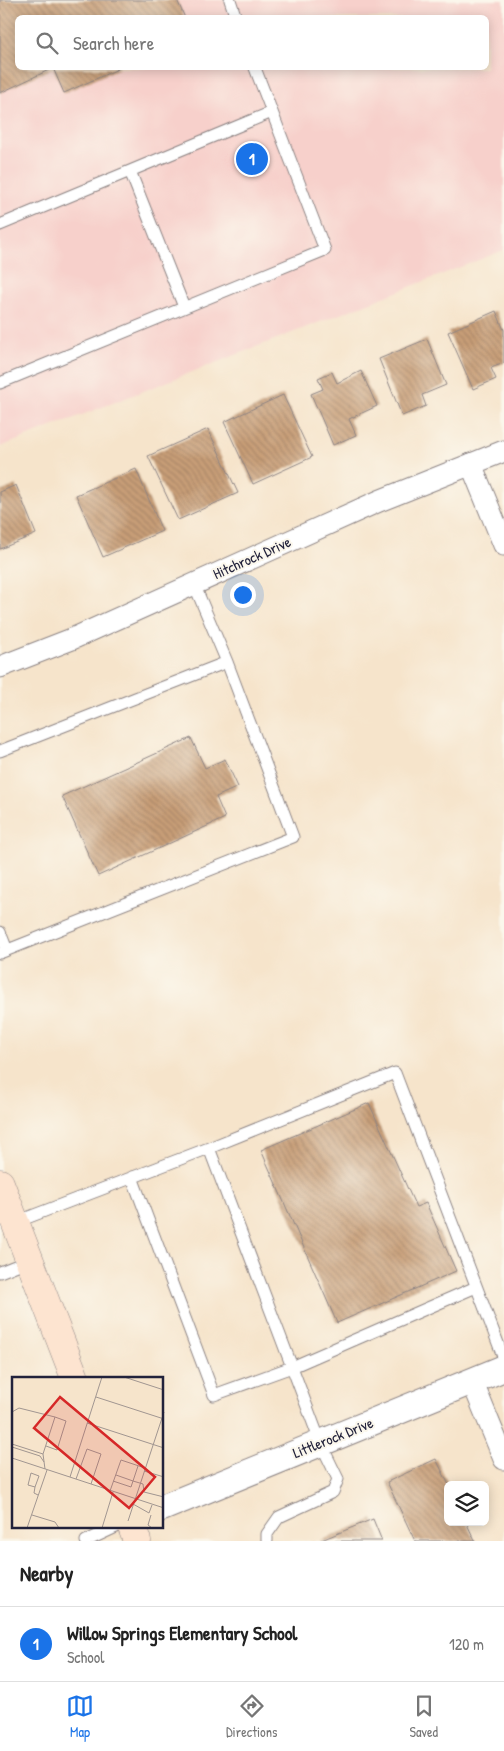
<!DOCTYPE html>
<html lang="en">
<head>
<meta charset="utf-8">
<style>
  body { margin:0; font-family:"Patrick Hand",sans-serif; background:#f6f6f6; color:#222 }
  .controls { position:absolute; right:15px; bottom:15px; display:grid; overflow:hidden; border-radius:8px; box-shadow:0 2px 12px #0003 }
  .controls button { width:45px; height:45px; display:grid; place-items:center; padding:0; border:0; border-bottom:1px solid #e0e0e0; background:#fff; color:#222; font:25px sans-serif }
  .you { position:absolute; left:242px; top:594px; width:18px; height:18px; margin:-12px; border:4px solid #fff; border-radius:50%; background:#1a73e8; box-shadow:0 0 0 8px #1a73e833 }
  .badge { display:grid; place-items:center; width:32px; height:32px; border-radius:50%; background:#1a73e8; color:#fff; font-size:16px; font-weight:700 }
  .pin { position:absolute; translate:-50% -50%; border:2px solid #fff; box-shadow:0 1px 5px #0006 }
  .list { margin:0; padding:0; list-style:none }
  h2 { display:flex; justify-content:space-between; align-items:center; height:65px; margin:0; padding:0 20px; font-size:21px }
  h2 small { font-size:16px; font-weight:400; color:#767676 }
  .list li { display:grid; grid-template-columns:32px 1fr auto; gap:15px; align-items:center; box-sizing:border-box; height:75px; padding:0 20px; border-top:1px solid #e0e0e0 }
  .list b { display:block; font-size:19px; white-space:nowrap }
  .list p { margin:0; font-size:16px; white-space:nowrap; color:#767676 }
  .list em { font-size:16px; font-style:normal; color:#767676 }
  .icon { flex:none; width:28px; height:28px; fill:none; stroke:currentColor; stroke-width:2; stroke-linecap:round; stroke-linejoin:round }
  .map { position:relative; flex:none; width:504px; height:1541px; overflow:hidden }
  .search { position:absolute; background:#fff; box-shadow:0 2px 12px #0003; left:15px; right:15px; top:15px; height:55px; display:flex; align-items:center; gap:12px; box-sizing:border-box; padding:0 18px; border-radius:8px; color:#767676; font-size:19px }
  .sheet { height:140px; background:#fff }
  nav { display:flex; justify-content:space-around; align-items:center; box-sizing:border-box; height:70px; border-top:1px solid #e0e0e0; background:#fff; font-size:14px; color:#767676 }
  nav a { display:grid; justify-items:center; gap:2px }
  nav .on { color:#1a73e8 }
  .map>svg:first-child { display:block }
</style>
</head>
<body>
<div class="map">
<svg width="504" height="1541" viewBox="0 0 504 1541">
  <defs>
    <pattern id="building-back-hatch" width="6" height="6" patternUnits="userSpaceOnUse" patternTransform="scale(1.25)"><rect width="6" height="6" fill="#c89e77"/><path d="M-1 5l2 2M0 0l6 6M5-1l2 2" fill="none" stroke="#a28063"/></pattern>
  </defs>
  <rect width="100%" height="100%" fill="#fbf7ec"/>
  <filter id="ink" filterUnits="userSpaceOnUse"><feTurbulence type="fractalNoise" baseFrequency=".02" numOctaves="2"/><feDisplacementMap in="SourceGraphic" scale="10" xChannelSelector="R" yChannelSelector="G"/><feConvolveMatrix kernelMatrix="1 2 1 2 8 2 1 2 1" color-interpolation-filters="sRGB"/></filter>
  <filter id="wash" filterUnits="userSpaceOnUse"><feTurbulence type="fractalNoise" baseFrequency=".0096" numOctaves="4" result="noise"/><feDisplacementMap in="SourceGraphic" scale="20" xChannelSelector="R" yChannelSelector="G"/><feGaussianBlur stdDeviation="1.12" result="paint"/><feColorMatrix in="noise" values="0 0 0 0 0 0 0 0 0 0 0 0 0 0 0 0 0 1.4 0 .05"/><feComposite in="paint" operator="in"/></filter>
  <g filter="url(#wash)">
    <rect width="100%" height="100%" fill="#f6e4cb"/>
    <path fill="#f7d0cb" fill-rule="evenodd" d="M0,0h504v250l-504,197zM18,18h468v50h-468z"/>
    <g id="blocks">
      <path fill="url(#building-back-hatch)" d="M0,0h177l8,18h-167v50h102l-56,25 -11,-25 -53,25z
        M496,311l8,19v33l-13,5 5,11 -23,10 -25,-57z
        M427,339l19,46 -24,10 4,11 -24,10 -23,-57z
        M361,371l16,35 -28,13 7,16 -23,10 -22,-51 12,-5 -5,-11 14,-6 5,11z
        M283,395l29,62 -59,27 -29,-62z
        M208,429l30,64 -60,27 -30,-64z
        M136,469l26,62 -59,26 -27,-62z
        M16,485l20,49 -36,15v-57z
        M191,738l14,30 20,-9 13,28 -22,10 9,21 -127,58 -36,-80z
        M369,1103l47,104 10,-4 30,68 -119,52 -76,-173z
        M436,1459l13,26 -1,37h18l9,19h-60l-28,-59z
        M373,1519l9,22h-63z"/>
    </g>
  </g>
  <g filter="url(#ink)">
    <use href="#blocks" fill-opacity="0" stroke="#8c8383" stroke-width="1"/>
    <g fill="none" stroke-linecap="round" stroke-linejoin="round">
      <defs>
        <path id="service" d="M230,0l6,18
          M130,171l54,136
          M0,225l272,-113 -17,-44
          M0,383l325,-133 -53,-138
          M194,584l33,78
          M0,751l227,-89 66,175 -293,116
          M0,932l7,18
          M132,1177l82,218 78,-28 -83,-219
          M16,1222l193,-74 186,-75 109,286
          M0,1272l30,-12
          M86,1541l30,-14
          M267,1541v-7l12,-17 54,-25 5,-13 -17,-35 -29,-77 184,-80"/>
        <path id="minor" d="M471,464l33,81
          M0,667l72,-28 307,-138 125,-50
          M472,1381l32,78"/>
        <path id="tertiary" d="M162,1508l342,-140"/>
        <path id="secondary" d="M0,1183l75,195
          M132,1527l5,14"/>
      </defs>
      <use href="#service" stroke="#8c8383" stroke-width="13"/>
      <use href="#minor" stroke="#8c8383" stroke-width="23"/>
      <use href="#tertiary" stroke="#8c8383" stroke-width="28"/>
      <use href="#secondary" stroke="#8c8383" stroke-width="29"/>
      <use href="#service" stroke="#fff" stroke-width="11"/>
      <use href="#minor" stroke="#fff" stroke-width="21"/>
      <use href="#tertiary" stroke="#fff" stroke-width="26"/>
      <use href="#secondary" stroke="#fde4d0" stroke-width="28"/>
    </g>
  </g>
  <g text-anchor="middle" stroke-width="4" stroke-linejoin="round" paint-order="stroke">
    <g font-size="15" fill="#22223b" stroke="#fbf7ec">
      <text transform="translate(252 558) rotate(-24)" y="5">Hitchrock Drive</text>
      <text transform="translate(333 1438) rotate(-22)" y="5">Littlerock Drive</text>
    </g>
  </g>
  <g transform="translate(12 1377)">
    <rect width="151" height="151" fill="#f6e4cb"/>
    <path fill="none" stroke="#a19691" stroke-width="1" d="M112,0l40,13M84,20l68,22M0,35l7,-4 36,9 -12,37M75,46l77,25M0,67l31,10 2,15M34,69l11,4 9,-29 -11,-4M0,70l28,9 4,6M0,81l152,50M126,89l-5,15 10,3 1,8 20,5M132,94l20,6M58,100l32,-100M64,102l11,-30 14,5 -10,30M101,104l18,6 2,-6 -17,-6M23,110l-7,-2 3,-12 8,3 -4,11 -1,6 4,2M98,114l11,-31 24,8M121,127l16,9 3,-8M20,138l23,7 4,6M139,138l-3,10 4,3M116,144l36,-109M15,151l20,-58M90,151l11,-36"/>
    <path fill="#d62828" fill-opacity="0.15" stroke="#d62828" stroke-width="2.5" d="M48,20l95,80 -26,31 -95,-80z"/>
    <rect width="151" height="151" fill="none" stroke="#22223b" stroke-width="2.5"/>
  </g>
</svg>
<div class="controls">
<button><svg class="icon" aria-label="layers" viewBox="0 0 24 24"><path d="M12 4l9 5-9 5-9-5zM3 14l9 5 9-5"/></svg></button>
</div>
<div class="you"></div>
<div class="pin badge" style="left:252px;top:159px">1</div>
<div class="search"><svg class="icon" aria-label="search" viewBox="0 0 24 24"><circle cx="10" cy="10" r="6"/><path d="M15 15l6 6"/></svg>Search here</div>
</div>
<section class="sheet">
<h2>Nearby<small></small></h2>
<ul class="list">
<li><span class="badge">1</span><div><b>Willow Springs Elementary School</b><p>School</p></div><em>120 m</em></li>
</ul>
</section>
<nav>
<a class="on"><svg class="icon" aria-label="map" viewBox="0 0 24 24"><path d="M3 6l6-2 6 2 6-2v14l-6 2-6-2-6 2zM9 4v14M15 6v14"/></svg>Map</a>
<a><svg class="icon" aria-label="directions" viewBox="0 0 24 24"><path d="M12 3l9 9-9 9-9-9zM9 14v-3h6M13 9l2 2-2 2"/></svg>Directions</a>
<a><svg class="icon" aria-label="saved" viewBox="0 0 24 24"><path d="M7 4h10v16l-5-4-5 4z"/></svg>Saved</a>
</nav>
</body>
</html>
